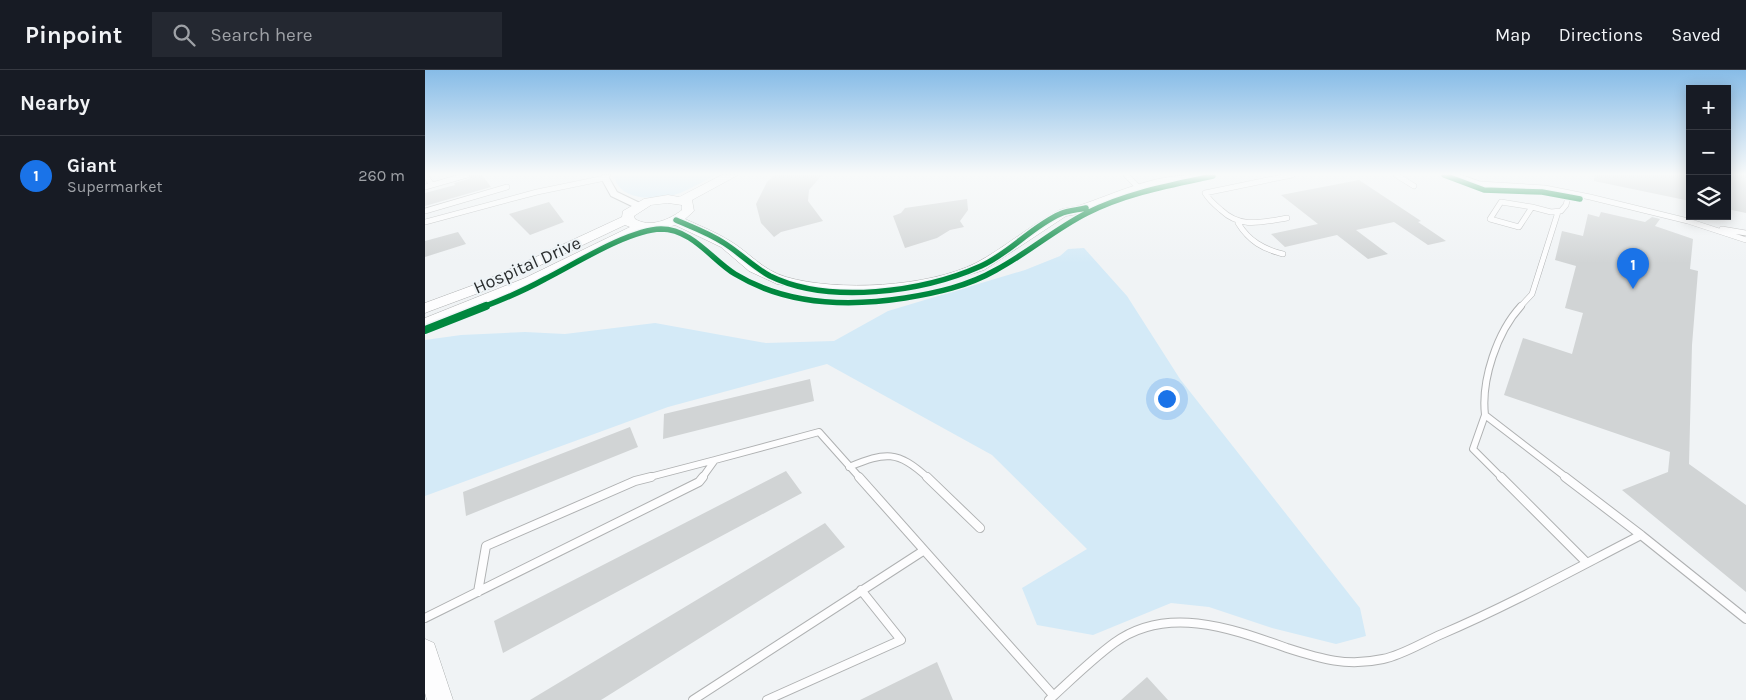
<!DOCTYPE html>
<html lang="en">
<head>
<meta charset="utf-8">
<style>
  body { margin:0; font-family:Karla,sans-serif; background:#242831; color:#f1f3f6 }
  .controls { position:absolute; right:15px; top:15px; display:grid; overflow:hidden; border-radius:0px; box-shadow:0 2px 12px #0003 }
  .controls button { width:45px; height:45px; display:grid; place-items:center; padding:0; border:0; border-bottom:1px solid #363941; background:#171b24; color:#f1f3f6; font:25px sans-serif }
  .you { position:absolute; left:741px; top:328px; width:18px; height:18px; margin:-12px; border:4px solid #fff; border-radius:50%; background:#1a73e8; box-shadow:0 0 0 8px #1a73e833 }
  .badge { display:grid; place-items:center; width:32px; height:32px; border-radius:50%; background:#1a73e8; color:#fff; font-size:16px; font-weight:700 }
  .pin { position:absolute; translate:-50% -41px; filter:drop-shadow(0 1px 2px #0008) }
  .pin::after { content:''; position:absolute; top:26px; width:18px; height:15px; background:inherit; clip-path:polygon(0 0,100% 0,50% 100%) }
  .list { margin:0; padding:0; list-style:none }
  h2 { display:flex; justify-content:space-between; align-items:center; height:65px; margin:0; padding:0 20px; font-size:21px }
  h2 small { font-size:16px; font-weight:400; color:#9ea1a6 }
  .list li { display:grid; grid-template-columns:32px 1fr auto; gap:15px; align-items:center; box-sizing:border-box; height:80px; padding:0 20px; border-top:1px solid #363941 }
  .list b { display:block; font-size:19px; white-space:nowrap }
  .list p { margin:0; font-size:16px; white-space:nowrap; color:#9ea1a6 }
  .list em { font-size:16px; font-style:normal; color:#9ea1a6 }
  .icon { flex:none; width:28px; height:28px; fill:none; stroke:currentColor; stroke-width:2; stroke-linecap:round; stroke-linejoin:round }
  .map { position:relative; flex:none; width:1321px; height:630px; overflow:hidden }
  header { display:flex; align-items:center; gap:30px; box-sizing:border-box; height:70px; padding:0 25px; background:#171b24; border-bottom:1px solid #363941 }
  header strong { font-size:24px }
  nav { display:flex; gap:28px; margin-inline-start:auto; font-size:18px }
  .search { width:350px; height:45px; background:#242831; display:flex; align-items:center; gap:12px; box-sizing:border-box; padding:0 18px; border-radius:0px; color:#9ea1a6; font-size:19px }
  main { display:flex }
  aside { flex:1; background:#171b24 }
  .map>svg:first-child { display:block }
</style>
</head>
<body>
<header>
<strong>Pinpoint</strong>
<div class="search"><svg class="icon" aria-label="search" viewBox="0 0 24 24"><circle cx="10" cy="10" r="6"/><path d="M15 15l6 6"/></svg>Search here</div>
<nav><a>Map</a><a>Directions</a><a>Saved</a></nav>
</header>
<main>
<aside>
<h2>Nearby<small></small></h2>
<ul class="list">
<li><span class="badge">1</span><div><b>Giant</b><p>Supermarket</p></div><em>260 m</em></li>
</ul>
</aside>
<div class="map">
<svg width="1321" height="630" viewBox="0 0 1321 630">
  <rect width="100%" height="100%" fill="#f0f3f5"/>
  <path fill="#d4eaf7" d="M189,105h101c-11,6 -23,13 -35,18 -21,8 -62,9 -66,-18z
    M659,178l43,48 53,83 180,229 6,28 -30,8 -64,-16 -63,-21 -38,-4 -78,32 -56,-10 -15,-37 65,-39 -95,-94 -165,-91 -159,43 -243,89v-156l36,-5 64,-3 40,2 90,-11 111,20 68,-2 54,-30 137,-41 35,-14 8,-7z"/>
  <path fill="#d1d4d5" d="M46,105h11l9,12 -66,19v-13l30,-8 -1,-2 15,-4z
    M349,105h48l-13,15 -1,11 15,20 -42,11 -7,5 -13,-14 -5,-19 11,-22z
    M1170,105h95v26l-96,-20z
    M1302,105h19v38l-19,-4z
    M934,110l62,41 -3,1 28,19 -18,4 -34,-23 -38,8 32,24 -20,5 -31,-24 -52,12 -14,-13 47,-10 -37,-29z
    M542,129l1,11 -8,11 4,6 -14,3 -13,8 -32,10 -12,-32 8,-3 4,-5z
    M124,132l15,20 -34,13 -21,-21z
    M1176,142l44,10 7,-5 8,2 -5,7 38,13 -3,30 8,2 -6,74 -3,119 57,41v87l-124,-102 46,-18 2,-20 -166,-57 19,-57 49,16 11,-41 -18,-5 11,-42 -21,-6 7,-29 21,5 5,-22 11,3z
    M33,162l8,12 -41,13v-16z
    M385,309l4,22 -151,38 1,-25z
    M205,357l8,20 -172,69 -3,-24z
    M361,401l16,22 -299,160 -9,-32z
    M400,453l20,24 -244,153h-71z
    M512,592l16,38h-93z
    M722,607l21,23h-47z"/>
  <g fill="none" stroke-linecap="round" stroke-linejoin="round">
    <defs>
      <path id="lane-far2" d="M0,105l7,10
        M701,105l12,12
        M971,105l18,11
        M1029,105l26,9 65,4 45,9 98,24 58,19
        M0,117l42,-12
        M1076,132l31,5 -13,20 -29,-8z
        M1107,137l19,5 10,-1 5,-6 3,-12
        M0,141l82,-24
        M862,148c-25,4 -46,11 -66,-8 -6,-5 -12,-10 -16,-17l87,-18
        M0,152l112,-30 68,-14
        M813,153c11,18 25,26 45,31
        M1297,159l24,4
        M1095,237l12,-13 26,-82"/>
      <path id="lane-far1" d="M1060,345c-4,-35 12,-83 36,-109
        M424,397c37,-15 48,-17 79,11
        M221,408l69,-18
        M277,408l13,-18 104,-28 41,46
        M1077,408l-29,-29 12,-34 82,63"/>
      <path id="lane" d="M434,407l194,218
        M502,407l53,51
        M1076,407l85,85
        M1140,407l76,58
        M53,522l8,-46 149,-65 16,-4
        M0,548l274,-136 4,-5
        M268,630l230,-149
        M342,630l134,-60 -40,-50
        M624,630c21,-19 42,-40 65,-57 53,-39 119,-14 173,5 34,11 60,19 96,11 20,-4 40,-17 59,-25 68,-29 133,-65 199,-99l105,84"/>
      <path id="street" d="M177,105h8l-1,3 8,14 25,12v4h-6l-25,-12 -10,-18z"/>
      <path id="secondary" d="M297,105h16l-46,25 2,11 -9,8c15,7 31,13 45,22 20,12 32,29 56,36 52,15 142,10 190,-14 28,-15 52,-36 80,-51 6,-4 14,-4 22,-6 39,-13 73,-31 116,-31l-2,3 -50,12 -58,23 -18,3 -82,54 -48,15 -45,8 -52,2 -62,-11 -28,-13 -28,-24 -46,-22 -16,5 -15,1 -109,53 -110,45v-11l100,-40 105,-51 -5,-2 -133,63 -62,23 -5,2v-10l57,-21 140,-65 1,-6 21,-12 24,-4 11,2zM243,133l14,2v5c-13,10 -32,18 -47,9l-1,-3 17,-11z
        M0,569l9,4 19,57h-26l-2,-7z"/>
    </defs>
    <use href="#lane-far2" stroke="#afb1b2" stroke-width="6"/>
    <use href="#lane-far1" stroke="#afb1b2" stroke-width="8"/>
    <use href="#lane" stroke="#afb1b2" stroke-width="10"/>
    <use href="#street" stroke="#afb1b2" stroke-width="2"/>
    <use href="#secondary" stroke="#afb1b2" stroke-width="1"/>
    <use href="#lane-far2" stroke="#fdfdfe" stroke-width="5"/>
    <use href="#lane-far1" stroke="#fdfdfe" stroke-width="6"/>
    <use href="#lane" stroke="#fdfdfe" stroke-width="8"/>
    <use href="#street" fill="#fdfdfe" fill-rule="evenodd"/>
    <use href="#secondary" fill="#fdfdfe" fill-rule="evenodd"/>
    <defs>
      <path id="cycleway-far1" d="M1019,105l40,15 58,2 38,7
        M251,150c16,7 33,13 48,23 16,10 29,24 46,33 59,29 153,16 211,-10 29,-13 50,-39 79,-52 8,-4 18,-4 26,-6
        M58,237c21,-8 42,-17 62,-28 30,-15 83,-49 116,-50 31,0 51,31 74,45 51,31 112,33 170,24 31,-5 63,-12 91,-28 32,-17 59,-41 91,-57 39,-20 84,-28 126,-37"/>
      <path id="cycleway" d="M0,260l61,-24"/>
    </defs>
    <use href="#cycleway-far1" stroke="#eef4f7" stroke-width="8"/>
    <use href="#cycleway" stroke="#eef4f7" stroke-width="11"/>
    <use href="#cycleway-far1" stroke="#00873e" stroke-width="5.5"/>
    <use href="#cycleway" stroke="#00873e" stroke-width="8"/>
  </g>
  <linearGradient id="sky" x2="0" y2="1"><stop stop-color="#87bce7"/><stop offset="0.54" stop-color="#f8fafa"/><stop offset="1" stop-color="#f8fafa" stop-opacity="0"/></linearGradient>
  <rect width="1321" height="193" fill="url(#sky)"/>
  <g text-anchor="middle" stroke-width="4" stroke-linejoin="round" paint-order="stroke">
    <g font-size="18" fill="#2a2d2e" stroke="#eef4f7">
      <text transform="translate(102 195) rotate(-24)" y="6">Hospital Drive</text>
    </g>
  </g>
</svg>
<div class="controls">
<button>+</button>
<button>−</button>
<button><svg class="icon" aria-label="layers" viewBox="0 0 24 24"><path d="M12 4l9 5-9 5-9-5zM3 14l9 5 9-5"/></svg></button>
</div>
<div class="you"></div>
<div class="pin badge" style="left:1208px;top:219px">1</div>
</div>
</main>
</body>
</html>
